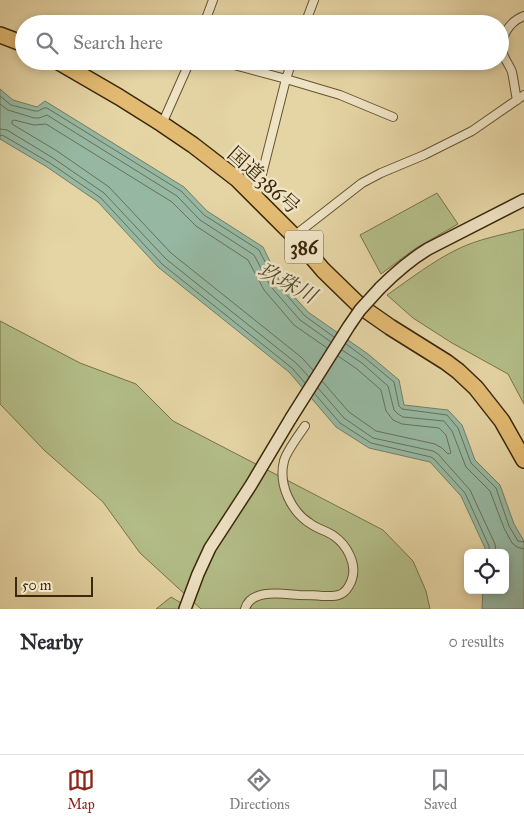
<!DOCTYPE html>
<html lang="en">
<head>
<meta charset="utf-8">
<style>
  body { margin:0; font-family:"IM FELL Great Primer","Noto Serif JP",serif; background:#f2f2f3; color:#2b2b33 }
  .controls { position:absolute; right:15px; bottom:15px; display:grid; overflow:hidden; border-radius:8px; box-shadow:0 2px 8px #0003 }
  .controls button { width:45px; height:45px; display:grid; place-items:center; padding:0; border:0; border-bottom:1px solid #e1e1e2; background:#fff; color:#2b2b33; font:25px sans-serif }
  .scale { position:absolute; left:15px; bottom:12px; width:78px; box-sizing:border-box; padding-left:5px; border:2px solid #3c280b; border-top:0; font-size:14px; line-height:18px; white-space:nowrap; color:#3c280b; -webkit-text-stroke:4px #eee3c4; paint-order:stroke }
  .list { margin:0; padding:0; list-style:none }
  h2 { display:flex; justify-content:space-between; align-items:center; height:65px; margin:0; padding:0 20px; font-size:21px }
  h2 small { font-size:16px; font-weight:400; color:#7c7c81 }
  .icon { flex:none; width:28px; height:28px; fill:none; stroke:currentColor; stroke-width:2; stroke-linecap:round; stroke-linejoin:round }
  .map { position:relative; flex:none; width:524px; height:609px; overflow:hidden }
  .search { position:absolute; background:#fff; box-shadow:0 2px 8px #0003; left:15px; right:15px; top:15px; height:55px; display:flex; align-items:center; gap:12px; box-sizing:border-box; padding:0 18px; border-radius:28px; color:#7c7c81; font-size:19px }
  .sheet { height:145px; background:#fff }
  nav { display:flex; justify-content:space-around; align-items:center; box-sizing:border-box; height:70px; border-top:1px solid #e1e1e2; background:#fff; font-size:14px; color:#7c7c81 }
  nav a { display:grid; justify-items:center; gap:2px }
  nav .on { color:#8f2418 }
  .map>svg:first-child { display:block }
</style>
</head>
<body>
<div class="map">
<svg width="524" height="609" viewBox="0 0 524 609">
  <rect width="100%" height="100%" fill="#e5d4a4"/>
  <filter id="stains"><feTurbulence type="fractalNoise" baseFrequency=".004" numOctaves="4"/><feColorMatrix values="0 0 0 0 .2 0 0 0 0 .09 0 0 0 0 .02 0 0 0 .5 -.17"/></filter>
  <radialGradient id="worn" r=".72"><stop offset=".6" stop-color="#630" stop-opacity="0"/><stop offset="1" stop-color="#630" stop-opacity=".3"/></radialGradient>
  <path fill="#b3bd87" stroke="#787249" d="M437,193l21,31 -42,24 -35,26 -21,-39z
    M524,229v175l-16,-30 -56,-31 -39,-25 -26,-23c23,-16 46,-34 71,-46 20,-10 44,-14 66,-20z
    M0,321l80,42 56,21 37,37 210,109 30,31 13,30 4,18h-229l-61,-56 -37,-51 -59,-52 -44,-46z
    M171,597l20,12h-35z"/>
  <path fill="#96b8a3" stroke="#727e66" d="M0,89l13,11 24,7 8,-6 139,86 23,24 56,36 16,33 29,32 60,42 31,26 5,25 44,5 14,15 13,35 25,25 14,39 10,17v68h-42l1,-19h22v-37h-21l1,-5 -24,-52 -31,-34 -61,-14 -33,-21 -47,-55 -131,-105 -60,-65 -51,-35 -47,-28z"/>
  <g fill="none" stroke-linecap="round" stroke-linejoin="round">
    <path stroke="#697057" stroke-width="1" d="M0,96l11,9 24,6c5,1 7,-4 12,-3l134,83 23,24 55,35 17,33 29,33 29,21
      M0,104l8,6 26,8h5l8,-3 130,81 23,24 54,35 17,32 29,33 31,22
      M0,129l7,1 46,28 51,35 62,66 130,104 13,14
      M0,135l4,1 46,27 51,35 61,66 130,104 13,15
      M346,344l19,14 29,24 5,24 3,3 45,6 11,13 13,35 25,25 13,38 9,15 6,1
      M342,350l20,13 26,23 6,24 4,4 5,3 41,4 8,10 14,36 24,24 14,37 8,15 5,4 7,2
      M313,370l-12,-13 -130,-104 -62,-66 -52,-36 -45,-27v-3l2,-1 20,5 12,-1 126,78 24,24 52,34 16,30 30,35 33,23
      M322,381l27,31 27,19 59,13 7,4 6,6 3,-1 -5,-18 -7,-7 -37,-4 -9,-4 -7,-9 -5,-21 -24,-21 -19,-13
      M318,388l26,30 29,20 60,13 5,3 32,36 25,54 1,9
      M315,394l25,29 31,20 60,14 3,2 31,34 24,53v7"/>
    <defs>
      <path id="street" d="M204,24l9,-24
        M305,24l9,-24
        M219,61l67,18 54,16 53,22
        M517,100c-2,-9 -3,-19 -5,-28 -2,-6 -7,-12 -9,-18 -4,-17 6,-32 21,-38
        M162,124l28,-63
        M256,198l30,-119 6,-18
        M294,236l68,-53 19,-10 43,-18 48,-24 52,-36
        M245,609c6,-21 38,-15 54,-14 8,0 16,0 23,1 7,0 17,1 22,-4 3,-2 7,-9 8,-13 5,-15 -5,-34 -18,-43 -7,-5 -16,-7 -23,-12 -20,-12 -33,-40 -27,-63 2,-9 15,-26 21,-35"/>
      <path id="secondary" d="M380,288c15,-15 30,-28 48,-39l96,-49
        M185,609l13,-35 12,-26 41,-63 40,-67"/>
      <path id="highway" d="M0,35l24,9
        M57,61l62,36 43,27 31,21 44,34 57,57 29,34 37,36 30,21 56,35 12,9 18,17 26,33 22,39"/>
    </defs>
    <use href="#street" stroke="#665331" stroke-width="10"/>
    <use href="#secondary" stroke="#3c280b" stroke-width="14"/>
    <use href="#highway" stroke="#3c280b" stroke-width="18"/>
    <use href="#street" stroke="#eee3c4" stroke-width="8"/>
    <use href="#secondary" stroke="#eee3c4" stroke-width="11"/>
    <use href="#highway" stroke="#e2ba72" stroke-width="15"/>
    <defs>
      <path id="secondary-bridge" d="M291,418l58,-92 11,-16 20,-22"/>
    </defs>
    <use href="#secondary-bridge" stroke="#3c280b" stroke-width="14" stroke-linecap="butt"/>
    <use href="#secondary-bridge" stroke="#eee3c4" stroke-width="11"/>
  </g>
  <g text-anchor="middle" stroke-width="5" stroke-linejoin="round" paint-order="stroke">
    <rect fill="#eee3c4" stroke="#716042" stroke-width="1" x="285" y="230.5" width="38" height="33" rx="4"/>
    <g font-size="19" font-weight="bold" fill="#3c280b">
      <text x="304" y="254">386</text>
    </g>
    <g font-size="20" fill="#3c280b" stroke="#eee3c4">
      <text transform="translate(264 180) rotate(42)" y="7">国道386号</text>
    </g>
    <g font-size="21" font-style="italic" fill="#524c31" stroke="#eee3c4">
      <text transform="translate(287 283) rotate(28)" y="7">玖珠川</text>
    </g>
  </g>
  <rect width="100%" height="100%" filter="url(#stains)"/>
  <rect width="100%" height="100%" fill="url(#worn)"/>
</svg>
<div class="controls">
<button><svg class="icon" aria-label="locate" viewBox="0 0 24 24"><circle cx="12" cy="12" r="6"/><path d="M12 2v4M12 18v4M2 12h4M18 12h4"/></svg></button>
</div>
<div class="scale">50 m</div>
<div class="search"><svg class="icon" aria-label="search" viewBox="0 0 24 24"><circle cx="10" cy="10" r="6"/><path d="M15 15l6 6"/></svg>Search here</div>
</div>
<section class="sheet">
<h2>Nearby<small>0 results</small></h2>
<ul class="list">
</ul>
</section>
<nav>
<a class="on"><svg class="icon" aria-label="map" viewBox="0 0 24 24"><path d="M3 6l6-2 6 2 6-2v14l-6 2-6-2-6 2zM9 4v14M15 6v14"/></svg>Map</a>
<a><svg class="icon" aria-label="directions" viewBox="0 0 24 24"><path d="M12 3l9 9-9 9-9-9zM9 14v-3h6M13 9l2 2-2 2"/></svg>Directions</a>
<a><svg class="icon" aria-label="saved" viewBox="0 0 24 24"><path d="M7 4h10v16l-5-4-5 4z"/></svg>Saved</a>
</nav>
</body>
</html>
